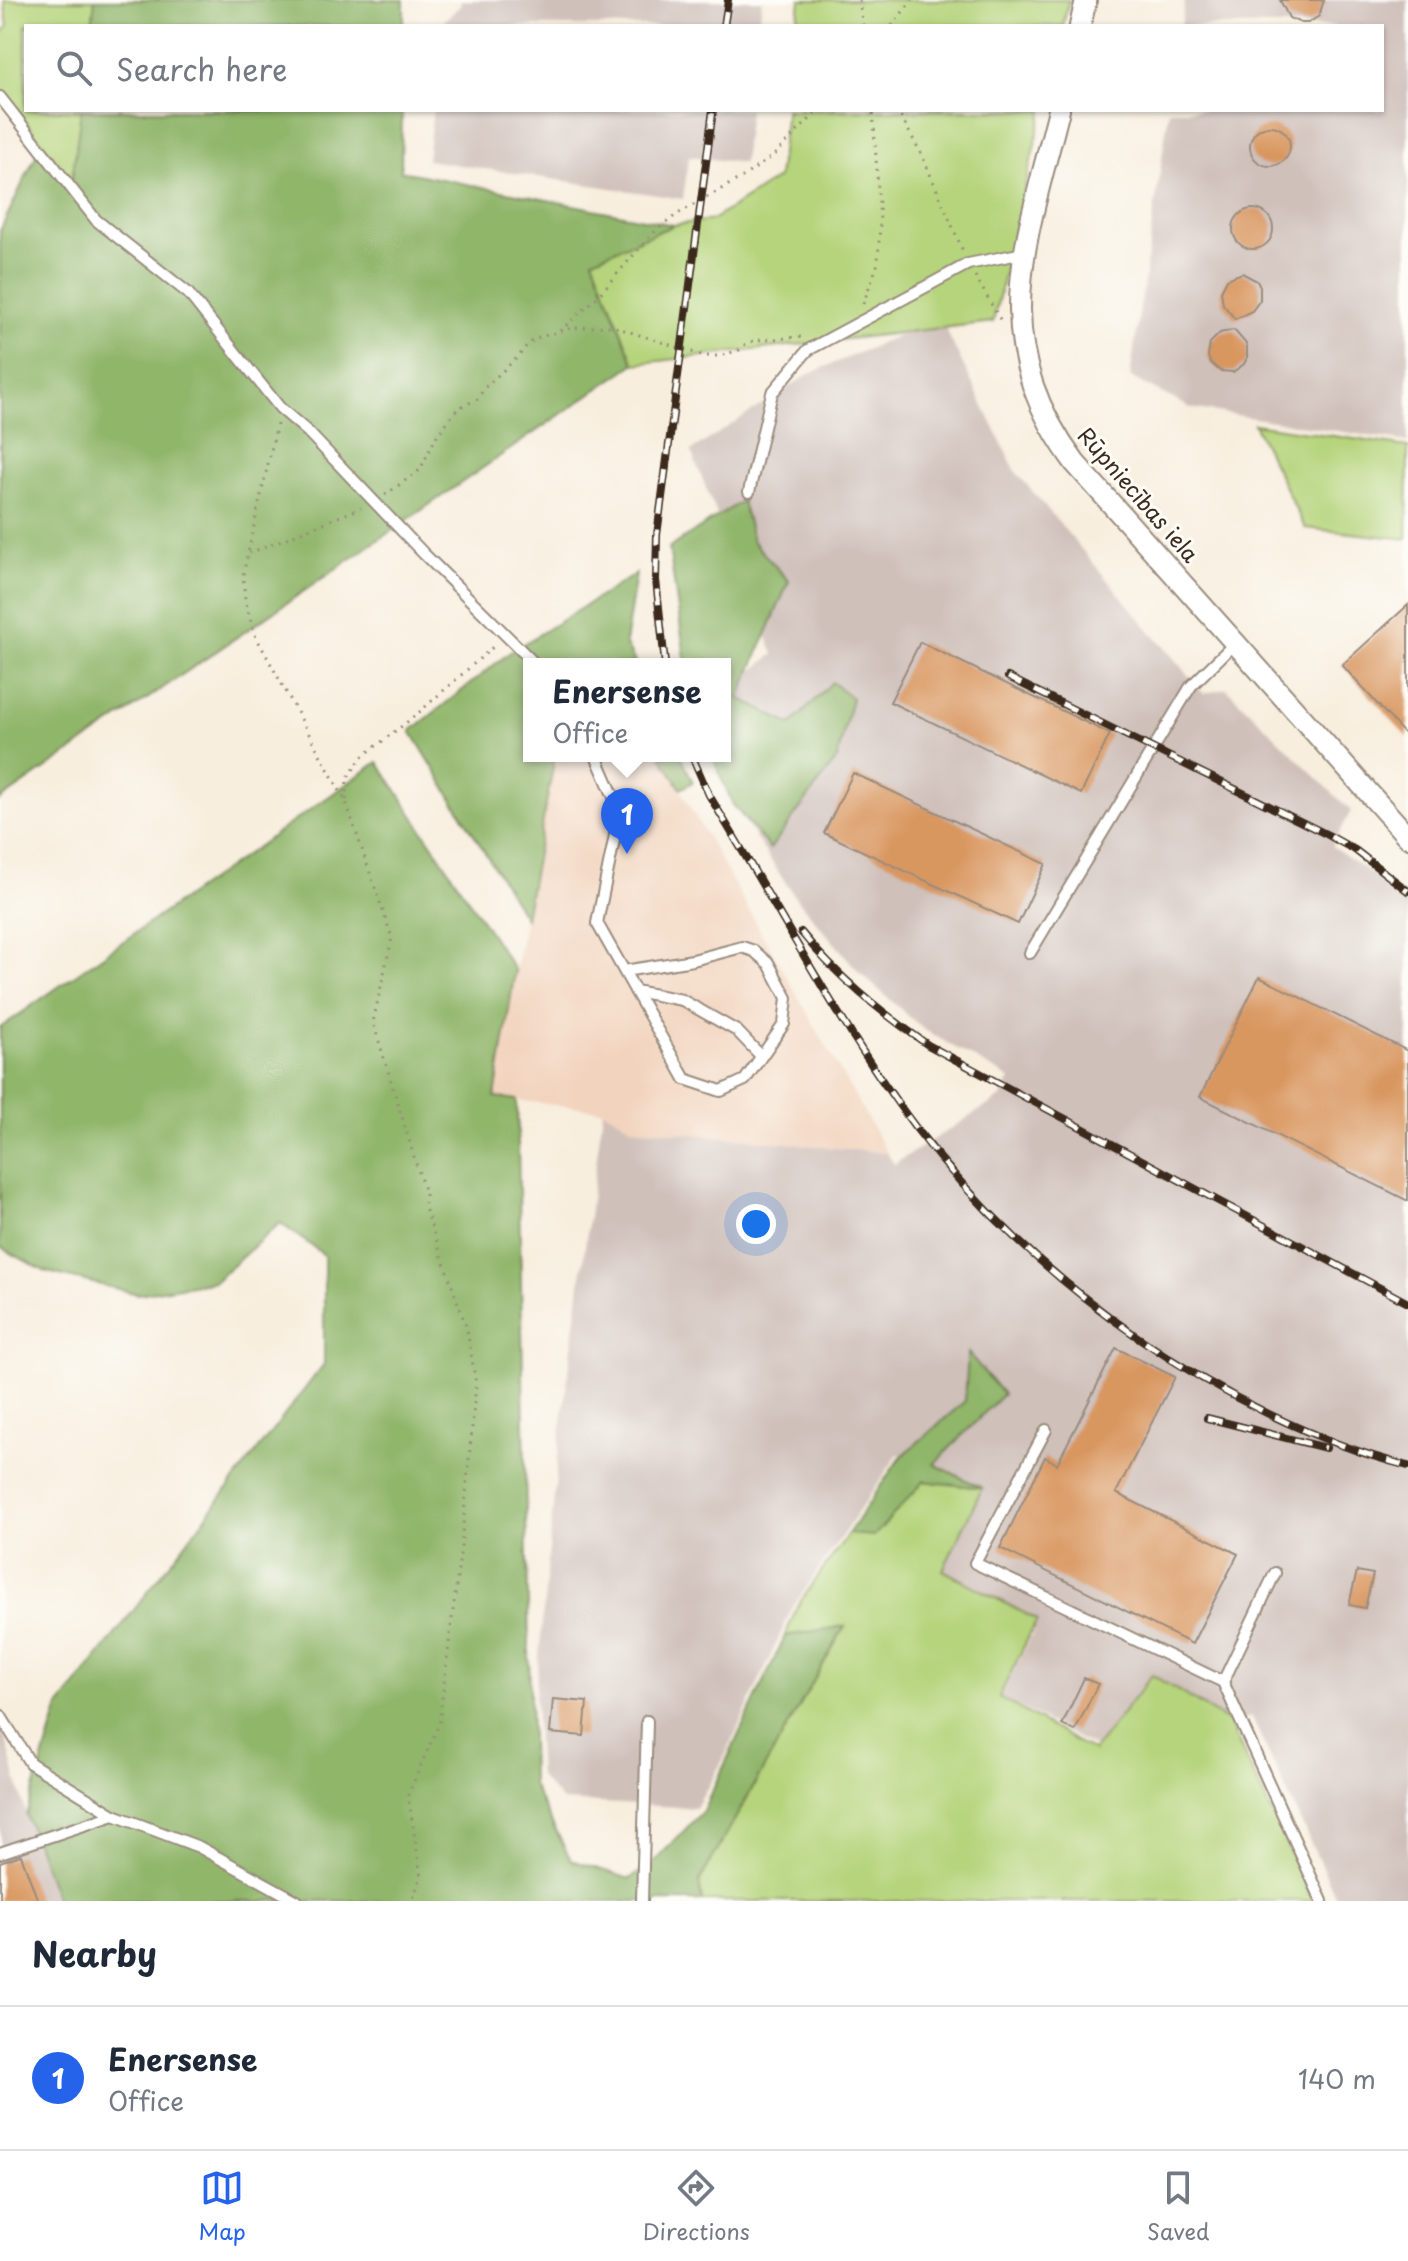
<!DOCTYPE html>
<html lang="en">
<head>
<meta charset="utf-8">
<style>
  body { margin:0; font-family:"Playpen Sans",sans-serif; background:#f6f6f7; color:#1f2937 }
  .you { position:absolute; left:756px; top:1224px; width:28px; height:28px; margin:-20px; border:6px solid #fff; border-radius:50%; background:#1a73e8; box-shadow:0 0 0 12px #1a73e833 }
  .badge { display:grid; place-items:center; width:52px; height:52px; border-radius:50%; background:#2563eb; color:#fff; font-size:26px; font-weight:700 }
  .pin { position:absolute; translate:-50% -66px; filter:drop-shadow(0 2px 4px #0008) }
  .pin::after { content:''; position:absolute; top:42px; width:28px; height:24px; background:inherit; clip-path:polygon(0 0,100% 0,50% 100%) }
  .popup { position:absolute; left:523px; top:658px; width:208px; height:104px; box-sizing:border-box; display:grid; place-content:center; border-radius:0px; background:#fff; filter:drop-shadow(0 2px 6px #0005); font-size:26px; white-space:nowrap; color:#747a83 }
  .popup b { font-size:30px; color:#1f2937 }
  .popup::after { content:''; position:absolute; left:50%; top:100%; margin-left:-16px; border:16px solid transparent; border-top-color:#fff }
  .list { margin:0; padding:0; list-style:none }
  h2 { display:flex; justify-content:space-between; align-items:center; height:104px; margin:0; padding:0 32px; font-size:34px }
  h2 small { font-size:26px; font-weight:400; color:#747a83 }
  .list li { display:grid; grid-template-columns:52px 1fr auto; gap:24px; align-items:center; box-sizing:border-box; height:144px; padding:0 32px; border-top:2px solid #e0e1e3 }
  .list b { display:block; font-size:30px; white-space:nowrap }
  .list p { margin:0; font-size:26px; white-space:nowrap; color:#747a83 }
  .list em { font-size:26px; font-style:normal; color:#747a83 }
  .icon { flex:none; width:44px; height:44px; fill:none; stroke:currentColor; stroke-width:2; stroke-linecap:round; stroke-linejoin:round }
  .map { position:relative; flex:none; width:1408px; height:1901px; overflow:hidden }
  .search { position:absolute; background:#fff; box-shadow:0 2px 6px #0004; left:24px; right:24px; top:24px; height:88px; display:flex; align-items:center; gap:20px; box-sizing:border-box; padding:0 28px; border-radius:0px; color:#747a83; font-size:30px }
  .sheet { height:248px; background:#fff }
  nav { display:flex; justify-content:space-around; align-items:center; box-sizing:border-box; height:112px; border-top:2px solid #e0e1e3; background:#fff; font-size:22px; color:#747a83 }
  nav a { display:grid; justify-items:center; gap:4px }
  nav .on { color:#2563eb }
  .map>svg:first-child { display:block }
</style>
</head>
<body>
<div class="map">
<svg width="1408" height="1901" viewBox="0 0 1408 1901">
  <rect width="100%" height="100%" fill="#fdfcf7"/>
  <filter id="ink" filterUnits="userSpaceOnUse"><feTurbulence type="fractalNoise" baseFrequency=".0125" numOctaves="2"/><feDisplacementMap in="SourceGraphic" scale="16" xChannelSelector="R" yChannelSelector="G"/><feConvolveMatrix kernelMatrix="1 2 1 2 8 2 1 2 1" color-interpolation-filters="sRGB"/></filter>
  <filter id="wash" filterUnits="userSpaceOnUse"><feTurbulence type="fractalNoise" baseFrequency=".006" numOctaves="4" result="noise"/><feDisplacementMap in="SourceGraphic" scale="32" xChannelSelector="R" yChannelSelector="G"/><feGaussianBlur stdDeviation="1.8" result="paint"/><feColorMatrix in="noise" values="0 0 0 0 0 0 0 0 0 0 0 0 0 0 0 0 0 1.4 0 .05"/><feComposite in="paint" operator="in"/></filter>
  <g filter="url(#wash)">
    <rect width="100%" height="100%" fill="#f8eede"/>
    <path fill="#f2d4be" d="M555,756h106l226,397 -254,-25 -31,-18 -107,-12 20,-127z"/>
    <path fill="#cfc0ba" d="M461,0h301l-3,26h-315l1,-6 15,-14z
      M1185,0h223v442l-217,-34 -61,-31 39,-267h213v-84h-201z
      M433,110h316l-6,53 -54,-7 -6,43 -256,-39z
      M940,318l76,154 188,222 22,-6 125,123 -19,35 47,33 29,26v996h-70l-87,-185 -111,55 -139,-74 33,-66 -109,-52 46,-93 -73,-32 -105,153 -68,149 -29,52 -134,-7 -23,-25 -4,-79 24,-252 44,-335 30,18 254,25 7,11 107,-67 9,-18 -87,-50 -63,-56 -64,-75 -54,-80 -24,-62h7v-64l49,-38 -83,-203 118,-77z
      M0,1717l26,98 31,86h-57z"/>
    <path fill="#b5d47b" stroke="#787f4c" stroke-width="2" d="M4,0h91l-3,26h-66v84h55l-9,71 -72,-92v-53l8,-10z
      M800,0h269l-6,26h-266z
      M786,110h257l-50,212 -359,42 -41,-105 81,-34 38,-5 66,-42z
      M1254,424l154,23 -1,92 -102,-11z
      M923,1481l59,7 -39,82 94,50 -38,77 94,54 59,-76 77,47 84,179h-611l-3,-19 145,-255 -59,9 13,-31 50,-71 26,1z"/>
    <path fill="#90b66b" stroke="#667044" stroke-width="2" d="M95,0h309v26h-312z
      M81,110h321l-1,61 273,54 -81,34 41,105 -634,436v-569l37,-78 35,27z
      M742,501l11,41 36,39 -50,117 52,27 41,-43 20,16 -15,61 -67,90 -37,-44 -21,-49h13v-92h-39l-17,-116z
      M636,574l-11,69 11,21h-107v92h26l-30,162 -114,-187 98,-78z
      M661,756h20l12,26 -12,7z
      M378,762l137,209 -20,126 22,3 15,685 39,75 59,19 25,-18 48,-50 82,-175 60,-10 -146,256 3,19h-645l-31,-86 33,-108 265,-343v-109l-44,-32 -65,58 -77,13 -94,-23 -44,-24v-219z
      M968,1353l35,41 -69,70 48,24 -58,-7 -50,55 -26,-2 51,-75 66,-58z"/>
    <g id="blocks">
      <path fill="#d99760" d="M1280,0h44l-5,16 -11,7h-7l-12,-5z
        M1250 146a20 20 0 1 1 40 0a20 20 0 1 1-40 0Z
        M1233 229a20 20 0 1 1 40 0a20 20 0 1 1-40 0Z
        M1242,273l15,8 3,6v13l-8,11 -17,8 -12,-15 -2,-13 6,-12z
        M1234,330l13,15v13l-3,6 -11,8 -13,-1 -10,-9 -2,-6 2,-13 10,-10z
        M1408,605v133l-66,-73z
        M920,642l190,92 -29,60 -191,-92z
        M853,773l193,91 -28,60 -194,-91z
        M1259,977l149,74v150l-208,-104z
        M1116,1348l59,29 -59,116 122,61 -46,90 -192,-96 45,-91 12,7z
        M1357,1571l16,3 -8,34 -16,-3z
        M1084,1678l14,6 -23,47 -13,-6z
        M553,1699l34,3 -3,34 -34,-3z
        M21,1855l17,46h-38v-39z"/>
    </g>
  </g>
  <g filter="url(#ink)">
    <use href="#blocks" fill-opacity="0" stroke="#9a8c7e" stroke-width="2"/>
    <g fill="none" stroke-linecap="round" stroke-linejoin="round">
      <defs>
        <path id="lane" d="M0,97l96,123 92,73 92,115 28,24 116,122 111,110
          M749,492l23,-99 36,-43 160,-86 56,-11
          M596,756l24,55 -23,112 88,156 36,12 24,-11 39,-56 3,-26 -18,-34 -15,-13 -12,-4 -49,13 -69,11
          M1030,953l161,-267 44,-43
          M635,991l47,9 55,31 24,25
          M1046,1430l-71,133 248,119 99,219
          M1223,1682l52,-109
          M0,1715l30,48 84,52 85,32 98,54
          M0,1853l114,-38
          M642,1901l5,-180"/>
        <path id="street" d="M1080,26l6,-26
          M1059,110c-33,133 -75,230 16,353l333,374"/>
      </defs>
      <use href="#lane" stroke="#9a8c7e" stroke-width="14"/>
      <use href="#street" stroke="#9a8c7e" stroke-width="24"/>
      <path stroke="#9a8c7e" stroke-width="3" stroke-dasharray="2 6" stroke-linecap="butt" d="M859,0l4,26
        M892,26l20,-26
        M897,110l24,43 42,98
        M975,276l26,45
        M863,304l15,-41 2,-42 -7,-111
        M560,331l38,-35 53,-61 25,-20 68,-39 29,-20 46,-46
        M277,424l-34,151 2,24 9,34 92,169 46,136 -19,84 52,171v15l42,121 9,55 -15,163 -22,177 -31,71 13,81 -9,25
        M385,495l35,-25 16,-33 22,-29 20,-9 6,-11 35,-32 8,-11 10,-7 34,-10 41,-2 92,30h16l19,-6 8,-7 10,-3 45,-3
        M249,553l112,-45
        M346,800l1,-21 15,-22 54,-42 78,-69"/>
      <use href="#lane" stroke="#fff" stroke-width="10"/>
      <use href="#street" stroke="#fff" stroke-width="20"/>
      <defs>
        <path id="rail" d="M724,26l4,-26
          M665,664l-9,-84 1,-45 56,-425
          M1008,677l320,158 27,15 53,41
          M692,756l17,39 21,35c60,100 116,205 186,298 114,151 309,291 492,338
          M801,932c36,45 80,80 127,113l480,258
          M1207,1418l119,30"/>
      </defs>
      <use href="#rail" stroke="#3b2a1e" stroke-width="8"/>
      <use href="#rail" stroke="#fdfcf7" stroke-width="5" stroke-dasharray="15" stroke-linecap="butt"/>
    </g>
  </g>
  <g text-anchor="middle" stroke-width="6" stroke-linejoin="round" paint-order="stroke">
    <g font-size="22" fill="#3b2a1e" stroke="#fdfcf7">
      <text transform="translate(1138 495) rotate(49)" y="8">Rūpniecības iela</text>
    </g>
  </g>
</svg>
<div class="you"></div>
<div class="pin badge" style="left:627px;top:854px">1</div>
<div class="popup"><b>Enersense</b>Office</div>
<div class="search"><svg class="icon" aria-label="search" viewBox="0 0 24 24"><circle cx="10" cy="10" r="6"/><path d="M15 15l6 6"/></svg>Search here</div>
</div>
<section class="sheet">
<h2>Nearby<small></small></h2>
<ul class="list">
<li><span class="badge">1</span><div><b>Enersense</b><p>Office</p></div><em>140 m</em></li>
</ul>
</section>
<nav>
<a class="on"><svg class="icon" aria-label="map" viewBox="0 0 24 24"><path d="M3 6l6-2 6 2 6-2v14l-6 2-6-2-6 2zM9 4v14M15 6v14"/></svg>Map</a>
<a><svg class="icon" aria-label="directions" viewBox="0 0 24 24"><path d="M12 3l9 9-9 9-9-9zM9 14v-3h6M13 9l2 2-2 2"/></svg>Directions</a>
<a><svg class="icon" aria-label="saved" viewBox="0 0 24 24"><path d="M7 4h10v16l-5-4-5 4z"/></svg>Saved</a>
</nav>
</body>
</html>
